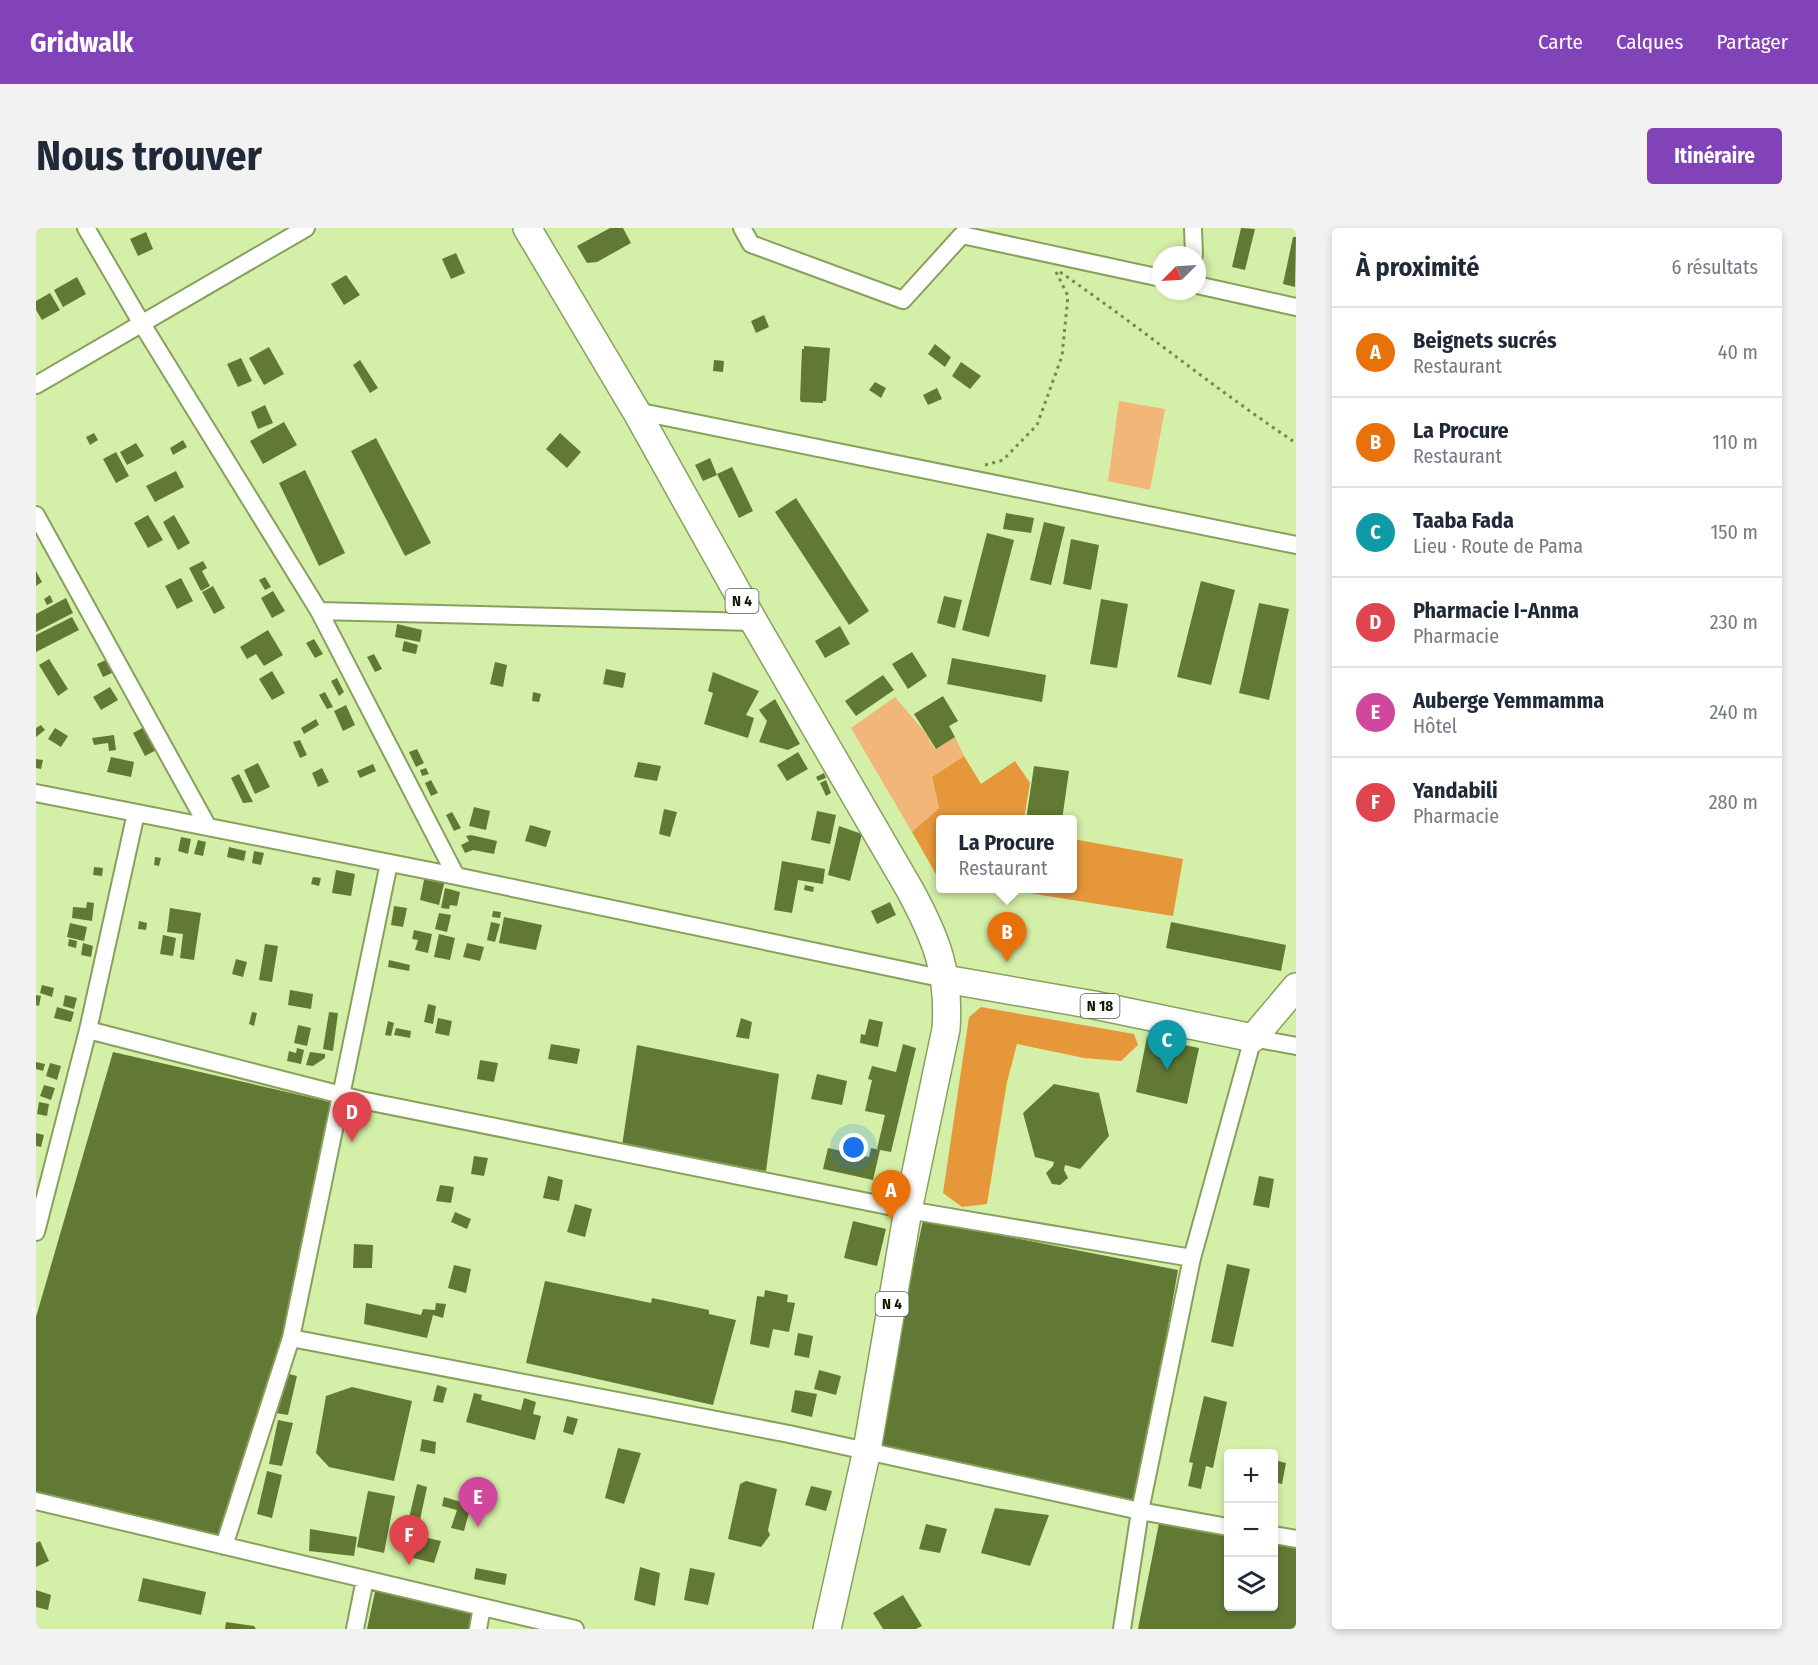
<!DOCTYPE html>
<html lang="fr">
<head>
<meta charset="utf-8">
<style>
  body { margin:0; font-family:"Fira Sans Condensed",sans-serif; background:#f2f2f3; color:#1f2937 }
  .controls { position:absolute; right:18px; bottom:18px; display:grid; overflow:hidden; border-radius:6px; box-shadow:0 3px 9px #0003 }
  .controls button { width:54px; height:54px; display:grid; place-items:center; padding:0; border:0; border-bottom:2px solid #e0e1e3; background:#fff; color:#1f2937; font:30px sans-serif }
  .compass { position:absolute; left:1116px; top:18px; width:54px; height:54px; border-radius:50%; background:#fff; box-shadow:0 3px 9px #0003; rotate:246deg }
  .you { position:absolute; left:818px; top:920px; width:21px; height:21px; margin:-15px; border:4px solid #fff; border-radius:50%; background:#1a73e8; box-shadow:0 0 0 9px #1a73e833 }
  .badge { display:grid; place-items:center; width:39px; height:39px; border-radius:50%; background:#8243b8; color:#fff; font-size:20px; font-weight:700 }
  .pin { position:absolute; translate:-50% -50px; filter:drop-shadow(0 2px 3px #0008) }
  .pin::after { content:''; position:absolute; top:32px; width:21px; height:18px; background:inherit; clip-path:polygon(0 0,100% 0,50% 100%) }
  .popup { position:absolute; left:900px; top:587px; width:141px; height:78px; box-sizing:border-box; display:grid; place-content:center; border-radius:6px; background:#fff; filter:drop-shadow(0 2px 4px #0005); font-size:20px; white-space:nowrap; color:#747a83 }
  .popup b { font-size:22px; color:#1f2937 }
  .popup::after { content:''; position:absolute; left:50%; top:100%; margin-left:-12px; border:12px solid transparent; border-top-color:#fff }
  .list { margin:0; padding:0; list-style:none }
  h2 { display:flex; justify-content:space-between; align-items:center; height:78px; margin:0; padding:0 24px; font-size:26px }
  h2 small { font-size:20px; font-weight:400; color:#747a83 }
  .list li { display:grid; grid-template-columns:39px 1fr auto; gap:18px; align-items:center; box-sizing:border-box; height:90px; padding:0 24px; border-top:2px solid #e0e1e3 }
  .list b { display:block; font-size:22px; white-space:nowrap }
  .list p { margin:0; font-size:20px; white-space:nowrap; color:#747a83 }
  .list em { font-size:20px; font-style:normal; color:#747a83 }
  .icon { flex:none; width:33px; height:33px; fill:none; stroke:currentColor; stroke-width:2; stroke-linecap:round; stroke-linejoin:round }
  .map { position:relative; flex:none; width:1260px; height:1401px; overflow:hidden; border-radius:6px }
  header { display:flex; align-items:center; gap:36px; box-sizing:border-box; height:84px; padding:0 30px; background:#8243b8; color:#fff }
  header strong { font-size:28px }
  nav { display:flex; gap:33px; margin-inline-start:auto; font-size:21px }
  .intro { display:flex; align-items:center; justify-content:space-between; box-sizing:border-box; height:144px; padding:0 36px }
  h1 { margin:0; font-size:42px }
  .button { padding:15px 27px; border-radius:6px; background:#8243b8; color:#fff; font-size:21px; font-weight:700 }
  main { display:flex; gap:36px; padding:0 36px }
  aside { flex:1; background:#fff; border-radius:6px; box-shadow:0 3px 9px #0003 }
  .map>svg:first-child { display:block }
</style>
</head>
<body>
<header>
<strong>Gridwalk</strong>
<nav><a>Carte</a><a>Calques</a><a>Partager</a></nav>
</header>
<div class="intro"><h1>Nous trouver</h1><a class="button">Itinéraire</a></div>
<main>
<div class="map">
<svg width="1260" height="1401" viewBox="0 0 1260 1401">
  <rect width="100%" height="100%" fill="#d4f0a8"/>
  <path fill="#f2b679" d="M1083,173l46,8 -15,81 -42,-9z
    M859,469l29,34 11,18 20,-12 9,19 -32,21 7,31 -27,24 -61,-104z"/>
  <path fill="#e6973a" d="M928,528l17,28 34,-23 15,22 -6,36 -83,1v58h-3l-26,-46 27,-24 -7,-31z
    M1037,611l110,20 -10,57 -169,-27 69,-1z
    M945,779l153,27 4,11 -17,16 -37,-3 -67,-14 -10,38 -20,122 -25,3 -19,-14 26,-176z"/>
  <path fill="#617935" d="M574,0h13l8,15 -34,19 -10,1 -10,-17z
    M1205,0l14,1 -10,41 -13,-3z
    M110,4l7,17 -15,7 -8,-17z
    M1257,9h3l-1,50 -12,-3z
    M420,25l9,20 -14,6 -9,-20z
    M310,47l14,20 -16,10 -13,-21z
    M41,49l9,17 -23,13 -9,-17z
    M14,65l10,17 -18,10 -6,-10v-9z
    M728,87l5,12 -13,6 -5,-12z
    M899,116l16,13 -6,10 -17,-13z
    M768,118l26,2 -4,53h-3v2l-22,-1 -1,-3 2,-50h2z
    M233,119l15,27 -20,11 -15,-27z
    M205,130l11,23 -14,6 -11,-23z
    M324,132l18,28 -8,5 -17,-28z
    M678,132l10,1 -1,11 -10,-1z
    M925,134l20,14 -11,13 -18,-13z
    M839,154l11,6 -5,10 -12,-8z
    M901,160l5,11 -14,6 -5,-10z
    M229,177l8,18 -15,6 -7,-17z
    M248,194l13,23 -34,19 -13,-23z
    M58,205l4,7 -8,5 -4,-8z
    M524,205l21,19 -14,16 -21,-19z
    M340,210l55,105 -26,13 -54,-105z
    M147,212l4,7 -14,8 -3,-7z
    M100,215l8,13 -17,9 -7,-13z
    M80,224l13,24 -13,7 -13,-24z
    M674,230l7,17 -14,6 -8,-16z
    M696,239l21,44 -14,7 -22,-44z
    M269,242l40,83 -26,13 -40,-83z
    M140,243l8,16 -29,15 -9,-16z
    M760,270l73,113 -20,14 -74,-113z
    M970,285l28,5 -3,15 -28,-4z
    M112,287l15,25 -15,8 -14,-25z
    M138,287l16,28 -12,7 -15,-28z
    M1008,294l21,5 -14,58 -21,-5z
    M951,305l27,7 -25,97 -27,-7z
    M1035,311l28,6 -8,45 -28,-6z
    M167,333l4,7 -5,3 8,15 -9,5 -12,-23z
    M0,343l6,11 -6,4z
    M229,349l6,10 -6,3 -6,-10z
    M145,350l12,23 -16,8 -12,-23z
    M1165,353l34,9 -24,95 -34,-8z
    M177,358l12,22 -11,6 -12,-22z
    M237,363l12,20 -13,7 -11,-20z
    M14,367l3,7 -6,3 -3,-6z
    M908,368l18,4 -7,28 -18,-5z
    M30,370l7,15 -37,19v-18z
    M1065,371l27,5 -11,64 -27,-4z
    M1223,375l30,6 -20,91 -30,-7z
    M36,389l7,13 -43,22v-17z
    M361,396l25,6 -2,12 -25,-5z
    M804,398l10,18 -25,14 -10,-17z
    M232,402l15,25 -19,11 -8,-12 -9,5 -7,-12z
    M278,411l9,15 -8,4 -9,-15z
    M368,413l14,4 -2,9 -14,-3z
    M876,424l15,24 -19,13 -16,-25z
    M338,426l8,15 -7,3 -8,-15z
    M916,430l94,17 -4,27 -95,-18z
    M13,431l19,30 -10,7 -19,-31z
    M72,431l6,13 -11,5 -6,-13z
    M459,434l12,3 -4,22 -13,-3z
    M570,441l20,4 -3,15 -20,-4z
    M236,443l13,22 -13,7 -13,-21z
    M677,444l46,19 -13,24 8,3 -6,20 -44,-14 9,-31 -5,-2z
    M847,447l11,15 -38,26 -11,-15z
    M301,450l7,14 -5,4 -8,-15z
    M74,459l8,13 -17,10 -8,-13z
    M289,464l8,15 -6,2 -8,-14z
    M497,464l8,2 -2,8 -7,-1z
    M907,468l15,25 -9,5 6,11 -19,12 -22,-35z
    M739,471l25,45 -12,6 -29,-8 8,-21 -8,-11z
    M310,477l9,20 -12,6 -9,-20z
    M280,491l3,6 -15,9 -3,-6z
    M5,497l4,5 -9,7v-9z
    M112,497l12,23 -15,8 -12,-23z
    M19,500l13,8 -7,11 -13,-8z
    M78,507l2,15 -7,1 -1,-8 -14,2 -2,-7z
    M264,512l7,15 -7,3 -7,-16z
    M381,521l7,14 -8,4 -7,-15z
    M762,524l10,17 -21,12 -10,-16z
    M75,529l23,5 -3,15 -24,-5z
    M0,531l7,1 -2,9 -5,-1z
    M602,534l23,4 -4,15 -23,-4z
    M222,535l12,24 -15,7 -11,-24z
    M337,536l3,7 -16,7 -3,-7z
    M998,538l35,5 -7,49h-36z
    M286,540l7,14 -11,5 -6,-14z
    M390,540l3,6 -7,2 -2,-6z
    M788,545l2,5 -8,3 -2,-4z
    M203,546l14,28 -10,1 -12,-25z
    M395,552l7,13 -7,3 -6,-13z
    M790,552l5,13 -5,3 -6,-13z
    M438,579l16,4 -4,19 -17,-4z
    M628,581l13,3 -7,25 -11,-3z
    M781,583l19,4 -6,29 -19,-4z
    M416,584l9,16 -7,3 -8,-16z
    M494,597l21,6 -5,16 -21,-6z
    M803,598l23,8 -12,47 -22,-6z
    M435,607l26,6 -3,13 -21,-4 -8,3 -4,-8 8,-4 -3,-5z
    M145,609l10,2 -3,15 -10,-3z
    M162,612l8,2 -3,14 -9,-2z
    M193,619l17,4 -2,10 -17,-4z
    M218,623l10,2 -3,12 -9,-2z
    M119,629l6,1 -2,8 -5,-1z
    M746,633l43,8 -2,15 -25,-4 -6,33 -18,-3z
    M58,639l9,1 -1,8 -9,-1z
    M300,642l19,4 -4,22 -19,-3z
    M389,647l20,5 -6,25 -19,-5z
    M277,649l8,1 -2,8 -8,-2z
    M769,657l9,2 -1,5 -9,-2z
    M409,660l15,4 -3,14 -7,-1 -1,4 -8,-1z
    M51,674l7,1 -2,18 -20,-3 1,-11 13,1z
    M854,674l6,13 -19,9 -6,-13z
    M358,678l13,2 -4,19 -12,-2z
    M134,680l31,5 -7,47 -14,-2 3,-24 -16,-2z
    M457,683l8,1 -1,6 -8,-1z
    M403,685l12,2 -4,17 -12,-3z
    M468,689l38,8 -6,25 -37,-7z
    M103,693l8,2 -1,7 -8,-1z
    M455,694l9,2 -5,18 -8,-2z
    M1135,694l115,23 -5,26 -115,-23z
    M34,695l17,4 -3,14 -17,-4z
    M378,702l18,4 -4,19 -13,-3 3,-10 -6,-1z
    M403,706l16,4 -5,22 -16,-3z
    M127,707l13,3 -3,18 -13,-2z
    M33,711l8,2 -1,7 -8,-2z
    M47,715l10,3 -2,11 -10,-2z
    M431,715l17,4 -4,14 -17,-4z
    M229,716l13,2 -6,36 -13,-2z
    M200,731l11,3 -4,15 -11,-3z
    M353,732l21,5 -1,6 -21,-4z
    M6,757l12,3 -2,9 -12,-4z
    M254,762l23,4 -2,15 -23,-4z
    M0,767l5,1 -2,10 -3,-1z
    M29,767l12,3 -3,11 -11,-3z
    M392,776l8,2 -3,18 -9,-2z
    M21,779l17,5 -3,10 -17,-4z
    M216,784l5,1 -3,13 -5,-2z
    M293,784l9,1 -5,38 -10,-2z
    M402,790l14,3 -3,15 -14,-3z
    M705,790l11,4 -3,17 -13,-2z
    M833,791l14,3 -5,25 -18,-4 1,-9 4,1z
    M352,793l6,2 -3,13 -6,-1z
    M262,797l13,3 -4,18 -13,-3z
    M360,800l15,3 -1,7 -16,-3z
    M1111,809l52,11 -12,56 -51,-12z
    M515,816l29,5 -3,15 -29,-5z
    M867,816l13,4 -25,104 -11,-2 -7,30 -50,-11 5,-21 41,9 2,-9 9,2 -3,-1 8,-34 -20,-4 7,-31 -4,-1 4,-13 24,6z
    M601,817l142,29 -13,97 -144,-25z
    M261,820l7,2 -3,14 -14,-3 2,-10 7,2z
    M77,824l222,51 -51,239 -67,197 -181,-46v-176z
    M274,824l15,2v4l-12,8 -7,-1z
    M444,832l18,3 -4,19 -17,-3z
    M0,834l9,2 -2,7 -7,-2z
    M14,835l11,3 -4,14 -11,-4z
    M781,846l30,7 -5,24 -31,-6z
    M1018,856l45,9 10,43 -29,33 -15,-4 -1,5 4,8 -8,7 -8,-1 -6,-11 7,-7 1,-4 -19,-5 -12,-44z
    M8,857l11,3 -4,12 -11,-4z
    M3,874l10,2 -2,12 -10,-2z
    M0,905l8,2 -3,12 -5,-1z
    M438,928l14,2 -4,18 -13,-2z
    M512,948l15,4 -4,21 -16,-3z
    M1223,948l15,3 -5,29 -16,-3z
    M404,957l14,2 -3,16 -15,-2z
    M539,976l17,5 -7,28 -18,-5z
    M419,984l16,7 -4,10 -16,-7z
    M887,992l255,50 -41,233 -261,-59z
    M817,993l33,8 -9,37 -33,-8z
    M318,1016l19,1 -1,23h-19z
    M1191,1036l23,5 -17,78 -22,-5z
    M418,1037l17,4 -5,24 -18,-5z
    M509,1053l106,22 1,-5 57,12v4l27,6 -23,85 -187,-42z
    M729,1062l23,5 -1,7 8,1 -6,29 -16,-3 -4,19 -19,-4 7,-48 7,1z
    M330,1075l55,12 2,-6 12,1 1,-7 10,1 -3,14 -10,-3 -6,23 -63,-14z
    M762,1105l15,3 -4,22 -15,-3z
    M783,1142l22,6 -5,19 -22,-6z
    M249,1145l12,3 -9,39 -12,-2z
    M401,1157l10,3 -4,15 -10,-2z
    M316,1159l60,14 -18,80 -65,-14 -13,-14 10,-57z
    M759,1162l22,4 -5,23 -21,-5z
    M438,1165l8,2 -1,5 40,10 3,-12 12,4 -3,12 8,2 -6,24 -69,-18z
    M1168,1168l23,6 -14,66 -7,-2 -5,23 -13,-3 5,-23 -4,-1z
    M531,1188l11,3 -5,16 -10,-3z
    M242,1192l15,3 -11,43 -13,-2z
    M386,1211l14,3 -1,12 -15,-3z
    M582,1220l23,5 -17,51 -19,-6z
    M1238,1232l12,3 -4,21 -8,-2z
    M231,1243l15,4 -10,43 -15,-4z
    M710,1253l31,8 -9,41 2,5 -9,12 -33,-8 12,-55z
    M381,1256l10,3 -7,33 -11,-2z
    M775,1258l21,5 -6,20 -21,-6z
    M332,1263l27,5 -11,57 -27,-6z
    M1238,1266l4,1 -3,17h-1z
    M408,1269l27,8 -7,26 -13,-3 6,-18 -15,-4z
    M959,1280l54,7 -19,51 -49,-13z
    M1123,1295l69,12v71h46v-62l22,4v81h-158z
    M890,1296l21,5 -7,24 -21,-4z
    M274,1301l47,8 -3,19 -45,-5z
    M370,1305l35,8 -7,22 -25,-6 4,-7 -13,-1z
    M4,1313l9,20 -13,6v-24z
    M604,1339l20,6 -5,33 -21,-6z
    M440,1340l31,6 -2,11 -31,-6z
    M654,1340l25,5 -7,32 -24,-5z
    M107,1350l63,14 -5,23 -63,-14z
    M340,1359l101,25 -3,17h-107z
    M0,1362l15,5 -3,15 -12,-3z
    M867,1367l19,31 -6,3h-33l-10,-16z
    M190,1394l28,4 2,3h-31z"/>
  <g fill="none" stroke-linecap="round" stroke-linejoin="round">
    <defs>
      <path id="minor" d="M50,0l56,96 177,287 137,265
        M706,0l9,16 152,56 59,-65 199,43
        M1157,0l1,27
        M1161,57l99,22
        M0,157l270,-157
        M600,183l660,134
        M0,287l172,312
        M283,383l435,11
        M0,565l420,83 489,103
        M52,802l273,70 547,110 284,48
        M0,1004l52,-202 48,-217
        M255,1110l498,96 351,77 88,16
        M0,1273l539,128
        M1238,1307l22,4
        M188,1318l67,-208 98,-475
        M319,1401l10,-50
        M442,1401l4,-22
        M1086,1401l18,-118 52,-253 61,-220 43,8"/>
      <path id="trunk" d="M491,0l109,183 118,211 156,268c26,48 40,82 36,139l-38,181 -41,240 -40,179
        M909,751l149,26 159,33 43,-51"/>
    </defs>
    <use href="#minor" stroke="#87a15d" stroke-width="20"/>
    <use href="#trunk" stroke="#87a15d" stroke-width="30"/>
    <path stroke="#758756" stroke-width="3" stroke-dasharray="3 4.5" stroke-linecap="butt" d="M1024,44c80,55 155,117 236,171
      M949,237l18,-5 34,-35 25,-69 6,-60 -13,-26"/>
    <use href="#minor" stroke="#fff" stroke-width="16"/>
    <use href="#trunk" stroke="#fff" stroke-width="27"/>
  </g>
  <g text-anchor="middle" stroke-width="6" stroke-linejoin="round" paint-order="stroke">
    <g fill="#fff" stroke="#585f4d" stroke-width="1.5">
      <rect x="689.5" y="361" width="33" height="24" rx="4.5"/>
      <rect x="1044.5" y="766" width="39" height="24" rx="4.5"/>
      <rect x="839.5" y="1064" width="33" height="24" rx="4.5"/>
    </g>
    <g font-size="15" font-weight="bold" fill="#111a01">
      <text x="706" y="378">N 4</text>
      <text x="1064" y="783">N 18</text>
      <text x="856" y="1081">N 4</text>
    </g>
  </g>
</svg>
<div class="controls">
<button>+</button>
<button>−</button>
<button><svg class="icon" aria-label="layers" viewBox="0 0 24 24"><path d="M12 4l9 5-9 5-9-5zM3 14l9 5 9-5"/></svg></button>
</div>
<svg class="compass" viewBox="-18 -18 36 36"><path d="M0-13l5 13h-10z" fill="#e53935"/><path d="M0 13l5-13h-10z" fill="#747a83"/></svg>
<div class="you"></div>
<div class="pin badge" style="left:855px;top:992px;background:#e8710a">A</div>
<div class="pin badge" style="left:971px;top:734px;background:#e8710a">B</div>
<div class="popup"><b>La Procure</b>Restaurant</div>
<div class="pin badge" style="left:1131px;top:842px;background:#0f9aa8">C</div>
<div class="pin badge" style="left:316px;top:914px;background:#e0444e">D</div>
<div class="pin badge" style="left:442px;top:1299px;background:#d1479c">E</div>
<div class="pin badge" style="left:373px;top:1337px;background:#e0444e">F</div>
</div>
<aside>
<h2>À proximité<small>6 résultats</small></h2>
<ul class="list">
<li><span class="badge" style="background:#e8710a">A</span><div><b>Beignets sucrés</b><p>Restaurant</p></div><em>40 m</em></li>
<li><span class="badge" style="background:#e8710a">B</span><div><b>La Procure</b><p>Restaurant</p></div><em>110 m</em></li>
<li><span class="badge" style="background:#0f9aa8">C</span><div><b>Taaba Fada</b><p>Lieu · Route de Pama</p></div><em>150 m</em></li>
<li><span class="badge" style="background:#e0444e">D</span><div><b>Pharmacie I-Anma</b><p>Pharmacie</p></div><em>230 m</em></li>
<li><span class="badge" style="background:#d1479c">E</span><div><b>Auberge Yemmamma</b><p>Hôtel</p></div><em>240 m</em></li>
<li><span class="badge" style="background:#e0444e">F</span><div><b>Yandabili</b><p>Pharmacie</p></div><em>280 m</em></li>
</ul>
</aside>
</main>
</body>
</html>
